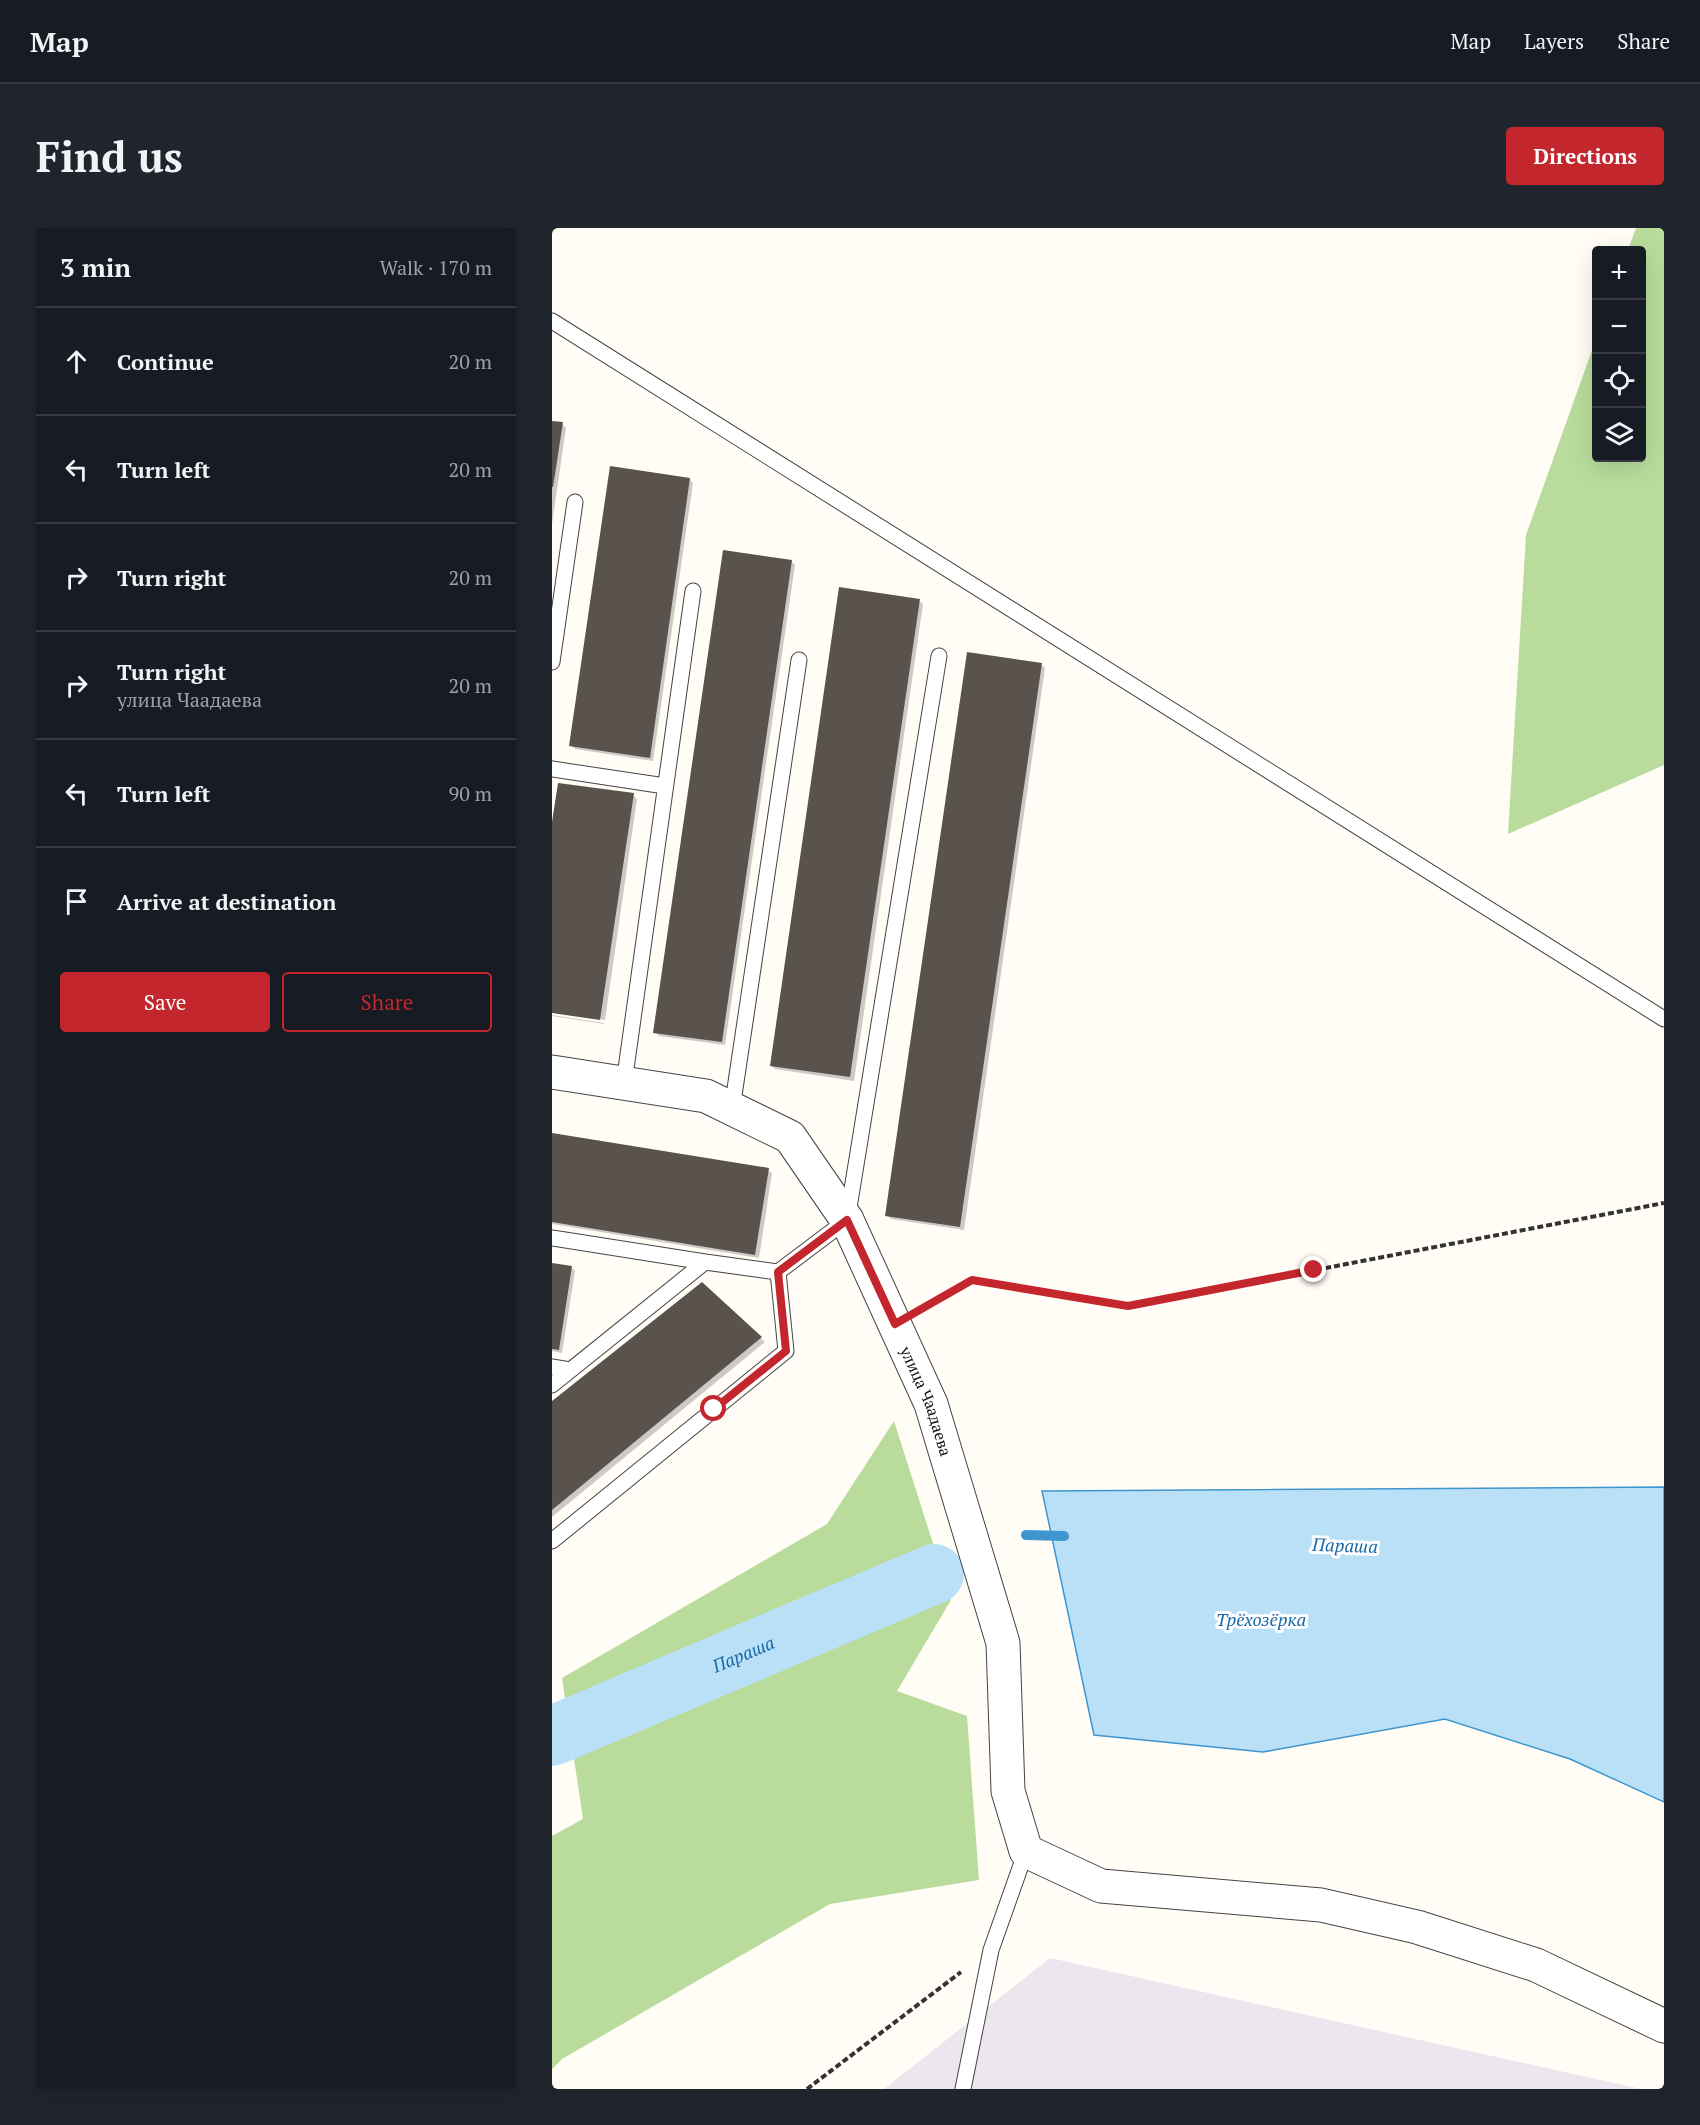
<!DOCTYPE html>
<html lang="en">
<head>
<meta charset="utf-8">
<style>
  body { margin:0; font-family:"PT Serif",serif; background:#20242c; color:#f1f3f6 }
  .controls { position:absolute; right:18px; top:18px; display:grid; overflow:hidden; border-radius:6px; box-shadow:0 6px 24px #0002 }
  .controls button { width:54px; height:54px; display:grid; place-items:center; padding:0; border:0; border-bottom:2px solid #363941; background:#171b24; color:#f1f3f6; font:30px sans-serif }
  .stop { position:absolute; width:18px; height:18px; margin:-14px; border:4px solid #c4262e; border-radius:50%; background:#fff }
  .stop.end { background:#c4262e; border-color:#fff; box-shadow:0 2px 6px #0008 }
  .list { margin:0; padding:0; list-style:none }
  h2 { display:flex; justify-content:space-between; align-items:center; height:78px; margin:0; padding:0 24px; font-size:26px }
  h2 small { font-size:20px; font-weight:400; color:#9ea1a6 }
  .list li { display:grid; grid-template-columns:39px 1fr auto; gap:18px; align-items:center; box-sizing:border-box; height:108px; padding:0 24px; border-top:2px solid #363941 }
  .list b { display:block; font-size:22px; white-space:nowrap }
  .list p { margin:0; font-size:20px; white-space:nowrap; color:#9ea1a6 }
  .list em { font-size:20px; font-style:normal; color:#9ea1a6 }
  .actions { display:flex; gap:12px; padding:18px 24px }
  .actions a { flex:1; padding:14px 0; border:2px solid #c4262e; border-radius:6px; text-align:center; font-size:21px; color:#c4262e }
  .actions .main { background:#c4262e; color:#fff }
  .icon { flex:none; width:33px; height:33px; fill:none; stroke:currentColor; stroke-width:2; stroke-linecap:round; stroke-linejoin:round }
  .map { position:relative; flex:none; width:1112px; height:1861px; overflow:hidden; border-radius:6px }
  header { display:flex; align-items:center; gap:36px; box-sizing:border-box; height:84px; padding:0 30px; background:#171b24; border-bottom:2px solid #363941 }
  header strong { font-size:28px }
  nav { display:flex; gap:33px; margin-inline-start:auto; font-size:21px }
  .intro { display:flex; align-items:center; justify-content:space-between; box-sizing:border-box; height:144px; padding:0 36px }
  h1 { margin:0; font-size:42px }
  .button { padding:15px 27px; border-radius:6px; background:#c4262e; color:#fff; font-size:21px; font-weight:700 }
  main { display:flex; gap:36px; padding:0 36px }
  aside { flex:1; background:#171b24; border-radius:6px; box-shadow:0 6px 24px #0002 }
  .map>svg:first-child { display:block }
</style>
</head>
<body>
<header>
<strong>Map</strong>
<nav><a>Map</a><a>Layers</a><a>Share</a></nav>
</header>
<div class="intro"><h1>Find us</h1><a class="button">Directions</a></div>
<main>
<aside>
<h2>3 min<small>Walk · 170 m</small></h2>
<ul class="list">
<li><svg class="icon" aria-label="ahead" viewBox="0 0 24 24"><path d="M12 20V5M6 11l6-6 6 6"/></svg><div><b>Continue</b></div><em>20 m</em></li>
<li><svg class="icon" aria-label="left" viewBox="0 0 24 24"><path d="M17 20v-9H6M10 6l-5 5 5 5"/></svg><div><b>Turn left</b></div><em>20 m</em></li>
<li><svg class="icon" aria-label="right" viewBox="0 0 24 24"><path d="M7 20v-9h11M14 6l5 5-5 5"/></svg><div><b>Turn right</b></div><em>20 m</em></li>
<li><svg class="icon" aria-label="right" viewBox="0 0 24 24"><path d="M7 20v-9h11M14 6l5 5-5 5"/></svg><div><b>Turn right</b><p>улица Чаадаева</p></div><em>20 m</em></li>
<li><svg class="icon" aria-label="left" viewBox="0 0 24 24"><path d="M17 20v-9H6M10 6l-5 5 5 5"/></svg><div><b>Turn left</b></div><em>90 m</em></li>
<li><svg class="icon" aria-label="arrive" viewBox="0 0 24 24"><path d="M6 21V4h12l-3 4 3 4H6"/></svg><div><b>Arrive at destination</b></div></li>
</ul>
<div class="actions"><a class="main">Save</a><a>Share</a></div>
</aside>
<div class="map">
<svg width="1112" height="1861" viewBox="0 0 1112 1861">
  <rect width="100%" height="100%" fill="#fffdf5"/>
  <path fill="#eee6ef" d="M498,1730l591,131h-757z"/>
  <path fill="#b9dc9c" d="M1084,0h28v537l-156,69 18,-299 70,-196v119h46v-208h-14z
    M342,1193l57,179 -54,91 70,25 12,164 -149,24 -268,155 -10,10v-233l31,-17 -21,-141 265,-154z"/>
  <path fill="#b9e0f7" stroke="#3f96cf" stroke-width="1.5" d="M1112,1259v315l-94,-43 -125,-40 -182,33 -169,-17 -52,-244z"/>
  <path fill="#0003" d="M0,194l10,2 4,4 -14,96z
    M137,251l4,4 -40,278 -78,-12 -4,-3z
    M239,333l4,4 -70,480 -66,-9 -4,-4z
    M367,373l4,3 -69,477 -79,-12 -4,-4z
    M489,437l4,3 -81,562 -73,-11 -4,-4z
    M81,567l4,4 -32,221 -53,-8v-179z
    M0,787l52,8v1l-52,-8z
    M0,907l216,35 4,3 -13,85 -207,-34z
    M0,1036l19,3 4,4 -13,82 -10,-2z
    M150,1056l63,58 -213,175v-114z"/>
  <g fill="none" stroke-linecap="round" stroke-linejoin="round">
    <path stroke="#3f96cf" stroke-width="10" d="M474,1307l38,1"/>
    <path stroke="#b9e0f7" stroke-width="60" id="s1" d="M0,1508l382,-162"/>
  </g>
  <path fill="#5a524d" d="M0,193l11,1 -10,65h-1z
    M58,238l80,12 -40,280 -81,-12z
    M171,322l69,10 -70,482 -69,-9z
    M287,359l81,12 -70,478 -80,-11z
    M415,424l75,11 -82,564 -75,-11z
    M6,555l76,10 -34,227 -48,-7v-191z
    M0,905l217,35 -14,87 -203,-33z
    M0,1035l20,3 -13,84 -7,-1z
    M150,1054l60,55 -210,173v-109z"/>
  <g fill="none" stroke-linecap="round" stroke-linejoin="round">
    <defs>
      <path id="service" d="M0,93l1112,698
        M0,434l23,-160
        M0,541l113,17
        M72,855l69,-492
        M180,881l67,-449
        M0,1010l153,24
        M0,1139l18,3
        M0,1157l153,-123 73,10 69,-52 92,-564
        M0,1313l234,-190 -8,-79
        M411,1861l28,-139 35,-99"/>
      <g id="tertiary">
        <path id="s2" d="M0,844l154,24 84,41 57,83 84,184 72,239 5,148 18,60 75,35 220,19 96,22 119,38 128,61"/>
      </g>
    </defs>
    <use href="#service" stroke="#444" stroke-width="17"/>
    <use href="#tertiary" stroke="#444" stroke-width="35"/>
    <path stroke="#333" stroke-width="4" stroke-dasharray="6 3" stroke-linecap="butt" d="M372,1079l48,-27 156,26 536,-103
      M255,1861l154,-117"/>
    <use href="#service" stroke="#fff" stroke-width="15"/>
    <use href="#tertiary" stroke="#fff" stroke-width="33"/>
  </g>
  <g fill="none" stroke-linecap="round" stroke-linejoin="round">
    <path stroke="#c4262e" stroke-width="8" d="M162,1181l72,-58 -8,-79 69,-52 48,104 77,-44 156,26 186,-36"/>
  </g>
  <g text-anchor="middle" stroke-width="6" stroke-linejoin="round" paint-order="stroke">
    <g font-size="16" fill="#111" stroke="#fff">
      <text dy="6" stroke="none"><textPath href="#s2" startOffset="548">улица Чаадаева</textPath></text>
    </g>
    <g font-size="18" font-style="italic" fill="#1768a6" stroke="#fff">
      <text transform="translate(793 1318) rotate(2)" y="6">Параша</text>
      <text x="709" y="1398">Трёхозёрка</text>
      <text dy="6" stroke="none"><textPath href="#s1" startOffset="208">Параша</textPath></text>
    </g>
  </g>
</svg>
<div class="controls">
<button>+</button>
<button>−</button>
<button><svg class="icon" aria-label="locate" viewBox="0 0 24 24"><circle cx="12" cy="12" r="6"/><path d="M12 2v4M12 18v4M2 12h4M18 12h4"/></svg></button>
<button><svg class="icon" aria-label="layers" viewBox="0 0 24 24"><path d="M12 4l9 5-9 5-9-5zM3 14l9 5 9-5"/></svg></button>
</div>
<div class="stop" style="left:162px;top:1181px"></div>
<div class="stop end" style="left:762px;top:1042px"></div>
</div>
</main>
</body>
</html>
